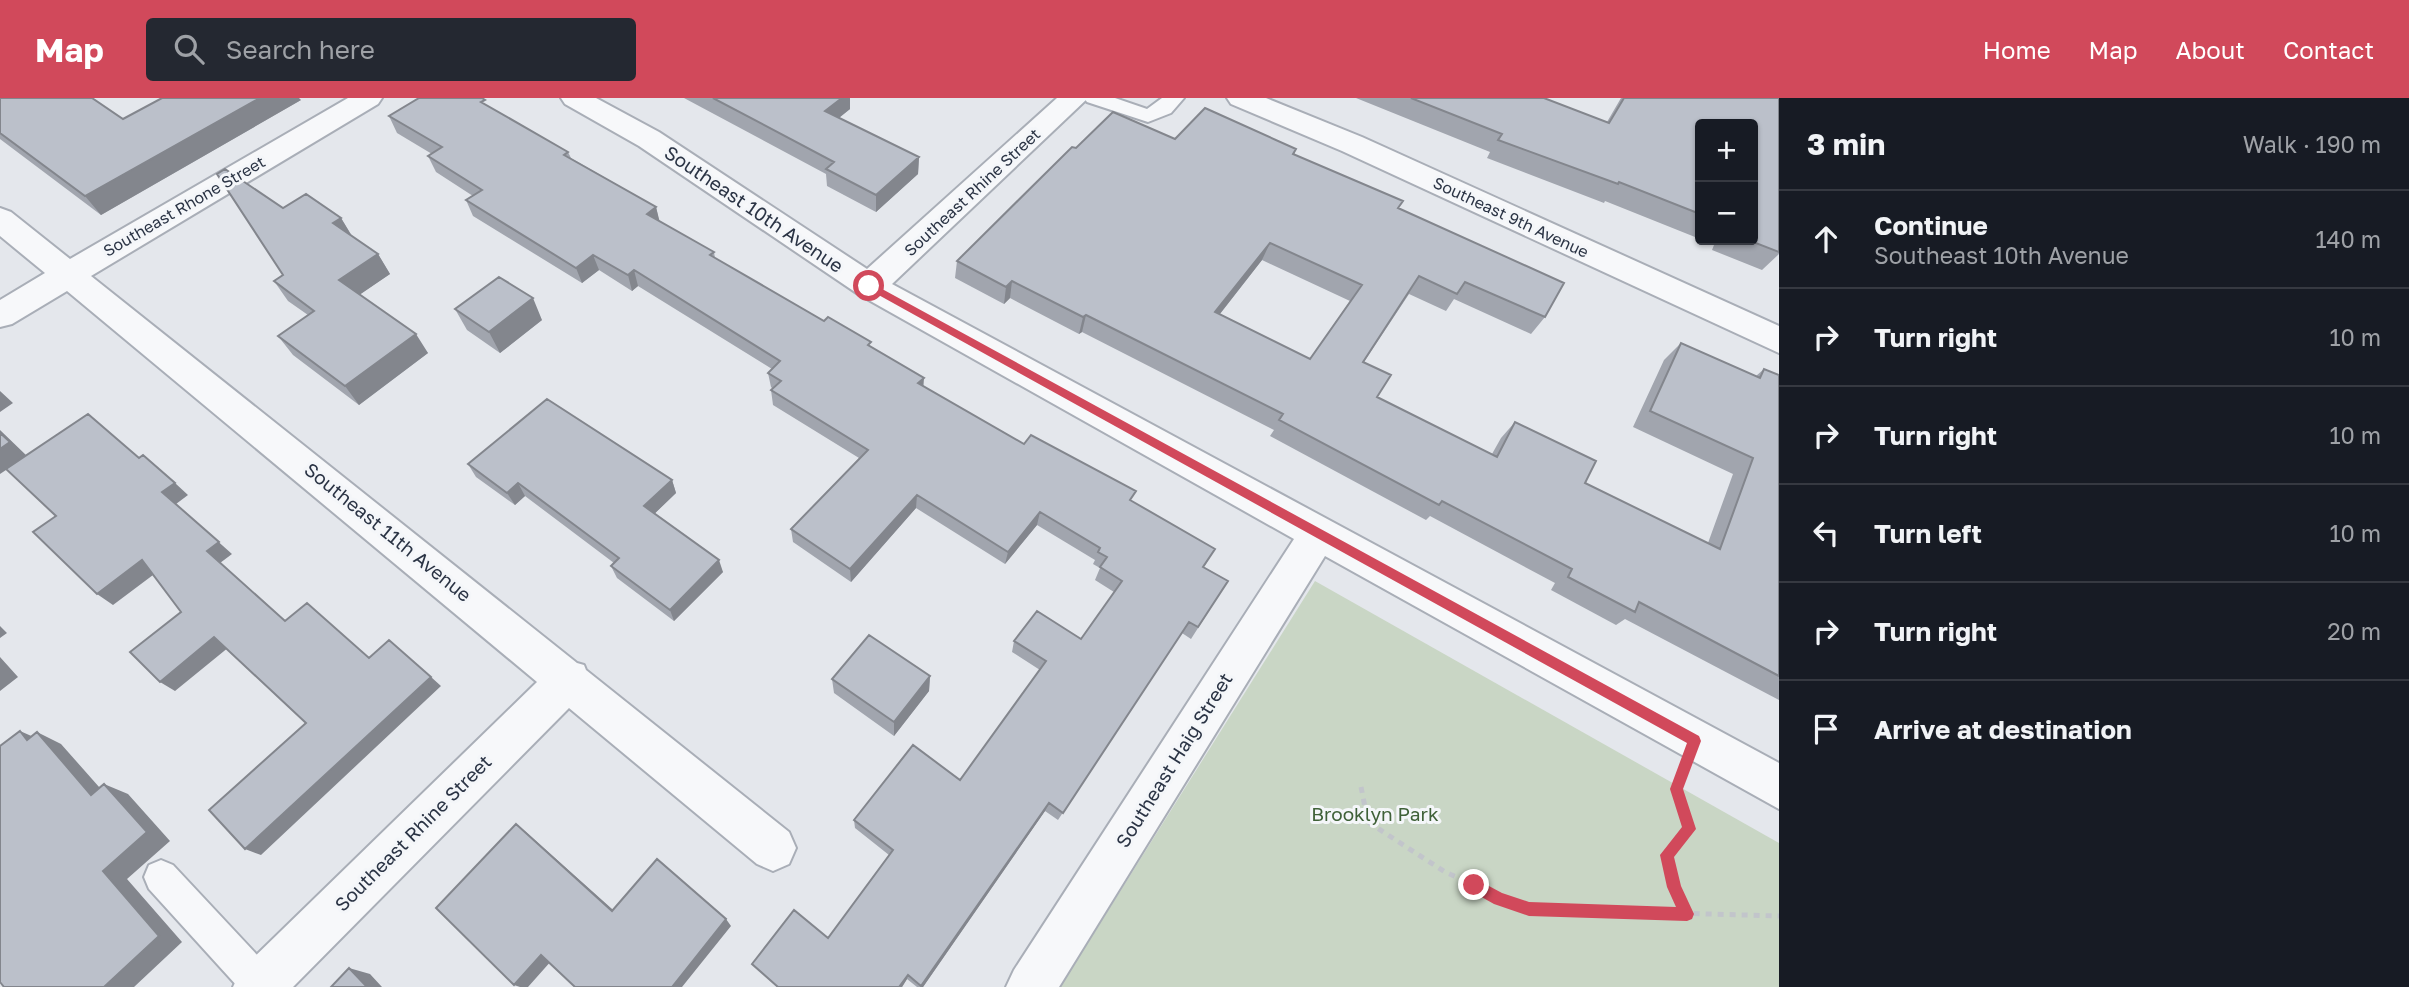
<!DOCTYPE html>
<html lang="en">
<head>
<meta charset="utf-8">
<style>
  body { margin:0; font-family:"Golos Text",sans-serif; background:#242831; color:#f1f3f6 }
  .controls { position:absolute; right:21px; top:21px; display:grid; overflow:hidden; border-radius:7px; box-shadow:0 2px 5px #0004 }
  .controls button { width:63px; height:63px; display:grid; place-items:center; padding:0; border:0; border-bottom:2px solid #363941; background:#171b24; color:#f1f3f6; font:35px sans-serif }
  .stop { position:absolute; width:21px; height:21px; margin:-16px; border:5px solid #d1495b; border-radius:50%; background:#fff }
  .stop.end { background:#d1495b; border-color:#fff; box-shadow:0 2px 7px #0008 }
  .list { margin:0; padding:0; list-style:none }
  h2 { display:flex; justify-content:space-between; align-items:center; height:91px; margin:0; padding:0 28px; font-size:30px }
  h2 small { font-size:23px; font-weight:400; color:#9ea1a6 }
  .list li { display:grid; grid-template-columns:46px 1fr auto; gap:21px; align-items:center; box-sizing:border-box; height:98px; padding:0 28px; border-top:2px solid #363941 }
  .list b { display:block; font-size:26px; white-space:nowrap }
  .list p { margin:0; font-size:23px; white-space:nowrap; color:#9ea1a6 }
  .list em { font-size:23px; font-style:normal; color:#9ea1a6 }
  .icon { flex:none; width:38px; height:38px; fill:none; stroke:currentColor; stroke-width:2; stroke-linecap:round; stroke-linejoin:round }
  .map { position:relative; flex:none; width:1779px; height:889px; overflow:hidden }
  header { display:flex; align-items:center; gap:42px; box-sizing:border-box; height:98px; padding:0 35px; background:#d1495b; color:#fff }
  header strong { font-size:33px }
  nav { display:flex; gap:38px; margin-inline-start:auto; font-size:24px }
  .search { width:490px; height:63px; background:#242831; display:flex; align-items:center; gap:18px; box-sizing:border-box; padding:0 24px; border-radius:7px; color:#9ea1a6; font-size:26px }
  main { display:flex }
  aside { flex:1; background:#171b24 }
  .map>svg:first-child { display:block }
</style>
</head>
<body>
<header>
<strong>Map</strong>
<div class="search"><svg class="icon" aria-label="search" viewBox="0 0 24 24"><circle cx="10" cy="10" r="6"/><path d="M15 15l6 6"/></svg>Search here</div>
<nav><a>Home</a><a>Map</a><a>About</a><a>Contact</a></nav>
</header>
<main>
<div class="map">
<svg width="1779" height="889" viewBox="0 0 1779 889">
  <rect width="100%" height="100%" fill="#e4e7ec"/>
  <path fill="#c9d6c5" d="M1315,483l464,262v144h-719z"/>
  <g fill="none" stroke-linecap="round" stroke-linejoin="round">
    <defs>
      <path id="service" d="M1084,0h31l32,11 15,-11h22l-13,15 -23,9 -61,-20z
        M161,762l12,5 100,107 4,15h-39l-89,-98 -5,-12 5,-12z"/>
      <path id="minor" d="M348,0h34l-4,6 -287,172 486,387 7,2 2,5 203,162 7,16 -7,16 -16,7 -16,-7 -188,-156 -276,279h-60l8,-17 296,-288 -470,-391 -55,33 -12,3v-27l45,-27 -45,-37v-28l11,4 59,47z
        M561,0h35l63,34 208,137 190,-171h31l-196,186 887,479v46l-454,-253 -266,431h-53l8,-17 280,-431 -436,-245 -219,-148 -74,-42z
        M1227,0h39l96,39 417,189v27l-437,-202 -111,-47z"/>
    </defs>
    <use href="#service" stroke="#a9aeb7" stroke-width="4"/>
    <use href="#minor" stroke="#a9aeb7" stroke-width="4"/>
    <path stroke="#c2c5cb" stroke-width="5" stroke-dasharray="6 6" stroke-linecap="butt" d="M1679,682l-3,9 14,40 -24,26 8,32 13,27
      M1361,689l7,35 77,50 84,37 250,7"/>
    <use href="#service" fill="#f7f8fa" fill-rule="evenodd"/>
    <use href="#minor" fill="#f7f8fa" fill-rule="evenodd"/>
  </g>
  <path fill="#a1a5ae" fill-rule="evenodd" d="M0,0l123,21 178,-19 -200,115 -101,-76z
    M684,0h166v11l-11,9 80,39 -1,17 -42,38 -49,-26 -1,-12z
    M1356,0h188l63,24 14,-24h158v156l-17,16 -50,-20 2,-5 -12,-5h51l-53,-116v115l-95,-38 -1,2 -117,-45 3,-6z
    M487,8l81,46 3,6 85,49 3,14 55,31 1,6 109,63 47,26 52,39 101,58 108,57 83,48 -11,18 24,14 -37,58 -9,-6 -124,187 -13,-9 -122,176h-6l-10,-8 -5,8h-125l-25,-23 76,-26 61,-83 -34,-27 -1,-8 106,-40 80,-110 -28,-18 2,-11 67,-2 33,-47 -19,-12 5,-12 -7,-4 2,-4 -58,-35 -32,39 -89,-56 -65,74 -58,-40 -2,-13 68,-71 -86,-53 -2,-15 2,-1 -2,-2 -3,-14 4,-4 -134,-83 -6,5 -33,-21 -17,13 -109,-67 -7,-16 7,-4 -37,-24 -8,-16 4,-2 -35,-21 -8,-17z
    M1175,41l121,10 -2,6 105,53 146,109 -14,17 -77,-35 -8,12 -37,-17 -45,68 13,35 115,57 9,-16 14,-16 70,61 123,60 25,-69 -100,-47 31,-67 17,-17 75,33 8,-7 15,6v325l-154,-81 -9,6 -65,-35 4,-7 -125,-67 -4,4 -156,-84 4,-6 -192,-98 -3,2 -69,-36 -6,6 -49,-26 2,-17 119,-113zM1262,162l88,41 -40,58 -90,-45z
    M283,110l58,10 11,18 26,18 12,20 -30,20 68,59 -69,52 -66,-50 -15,-19 30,-21 -20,-14 -14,-20 9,-6z
    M455,211l87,11 -42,33 -33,-23z
    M468,366l204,16 4,13 -22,21 69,58 -49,49 -57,-43 -6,-12 3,-3 -89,-67 -10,9 -39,-28z
    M930,578l-1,15 -35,45 -60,-43 -2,-14z"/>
  <path fill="#83868d" d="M260,0h39l2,2 -200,115 -16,-19z
    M842,0h8v11l-24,19 -1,-17z
    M919,59l-1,17 -42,38v-17z
    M656,109l4,16 -13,-9z
    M341,120l12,20 -20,-15z
    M1270,145l-8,17 -54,69 7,-17z
    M378,156l12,20 -38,26 -13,-20z
    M593,157l6,15 -17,13 -6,-15z
    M634,172l4,16 -6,5 -4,-16z
    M1012,183l-2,17 -6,6 2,-17z
    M533,200l9,22 -42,33 -11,-21z
    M1086,217l-4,17 -3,2 4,-17z
    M416,236l12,19 -69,52 -14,-19z
    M924,280l-1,14 -5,-9z
    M0,293l13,12 -13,9z
    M0,332l27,26 -27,18z
    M672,382l4,13 -27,26 -5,-13z
    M175,385l13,12 -12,9 56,50 -12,9 78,69 -91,-81 -45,-59z
    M518,385l7,13 -10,9 -8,-12z
    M917,397l-1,13 -65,74 -1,-13z
    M1040,414l-3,13 -32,39 3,-12z
    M142,462l15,12 -44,33 -16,-11z
    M719,462l4,12 -49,49 -4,-11z
    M0,528l7,7 -7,5z
    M214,539l15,10 -54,44 -15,-9z
    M0,559l18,20 -18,14z
    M930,578l-1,15 -35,45v-14z
    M431,579l10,9 -180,169 -16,-6z
    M20,633l25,11 -18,-2z
    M37,634l24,12 54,61 -24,-10z
    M104,686l24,10 42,47 -43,38 55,63 -48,45h-30l-1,-116z
    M1049,705l-4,8 -122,176h-2z
    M516,726l11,9 94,84 -9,-6z
    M726,821l5,7 -49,61h-10z
    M541,857l11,5 -24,27h-8l-6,-2z
    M349,870l21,6 12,13h-15z
    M908,877l-1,4 -5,8h-3z"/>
  <path fill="#bbc0ca" stroke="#83868d" stroke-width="2" fill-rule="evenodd" d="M0,0h92l31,21 39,-21h98l-175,98 -85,-63z
    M419,0h63l3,2 -4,2 87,50 -4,3 92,52 -9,7 67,38 -4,3 114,66 4,-4 43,25 -3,3 56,33 -6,5 106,61 7,-9 105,56 -6,9 85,49 -12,18 25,14 -30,46 -9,-5 -126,191 -14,-10 -128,183 -13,-11 -9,12h-121l-26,-23 42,-54 34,28 65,-88 -39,-30 59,-75 47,35 86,-119 -32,-20 23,-30 44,28 41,-58 -22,-14 7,-10 -9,-5 2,-4 -60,-36 -32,40 -91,-57 -67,74 -59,-40 77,-79 -97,-60 10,-9 -13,-8 12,-12 -146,-91 -6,5 -35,-20 -17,13 -110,-68 16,-10 -54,-34 14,-9 -53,-31z
    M713,0h129l-17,13 94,46 -43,38 -50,-26 8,-7z
    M1411,0h133l65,25 15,-25h155v154l-31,-12h5v-116h-53v90l-81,-32 -1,2 -120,-44 4,-6z
    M1205,10l91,41 -3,5 110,47 -5,7 166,75 -19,34 -80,-35 -8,12 -38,-18 -56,86 28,13 -14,22 120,60 18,-35 81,39 -11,22 135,66 33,-91 -103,-47 31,-68 79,35 4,-9 15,6v301l-140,-74 -4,10 -67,-35 4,-8 -130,-68 -3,4 -160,-85 4,-6 -197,-99 -3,2 -71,-36 -6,6 -49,-26 115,-114 4,1 37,-36 62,27zM1270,145l92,42 -52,74 -95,-47z
    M225,71l58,39 23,-14 35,24 -8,5 45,31 -39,26 77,54 -71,52 -67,-50 36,-25 -40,-30 9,-6 -66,-101z
    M499,179l34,21 -44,34 -34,-23z
    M547,301l125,81 -28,26 75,54 -49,50 -59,-44 8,-8 -101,-75 -11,10 -39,-29z
    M88,316l51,44 4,-3 32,28 -13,9 57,50 -12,9 78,70 22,-18 62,55 20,-18 42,37 -186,172 -36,-39 97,-87 -92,-86 -54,45 -30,-30 51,-40 -39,-52 -45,34 -64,-62 23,-16 -50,-47z
    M0,335l10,9 -10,7z
    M869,537l61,41 -36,46 -62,-43z
    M20,633l7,9 10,-8 54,63 13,-11 43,48 -44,39 56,65 -55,51h-100l-4,-5v-236z
    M516,726l96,87 45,-52 69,60 -54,68h-97l-34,-32 -27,30 -78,-77z
    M349,870l18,19h-36z"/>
  <path fill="#d1495b" d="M866,186h7l826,452 2,5 -18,48 13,40 -22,28 7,29 13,28 -2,5 -5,2 -158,-5 -35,-12 -25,-14 -2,-5 7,-7 28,15 27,9 147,5 -9,-20 -7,-32 22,-28 -12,-38 17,-46 -821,-455z"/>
  <g text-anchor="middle" stroke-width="6" stroke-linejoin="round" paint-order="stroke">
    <g font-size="16" fill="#2b3445" stroke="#f4f6f9">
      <text transform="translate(972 94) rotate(-43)" y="6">Southeast Rhine Street</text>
      <text transform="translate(184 108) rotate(-30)" y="6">Southeast Rhone Street</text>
      <text transform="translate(1511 119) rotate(25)" y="6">Southeast 9th Avenue</text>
    </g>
    <g font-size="19" fill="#2b3445" stroke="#f4f6f9">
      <text transform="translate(754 111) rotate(34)" y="7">Southeast 10th Avenue</text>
      <text transform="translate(388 434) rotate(39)" y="7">Southeast 11th Avenue</text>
      <text transform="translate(1174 662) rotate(-58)" y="7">Southeast Haig Street</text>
      <text transform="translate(413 735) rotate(-45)" y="7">Southeast Rhine Street</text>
    </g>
    <g font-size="19" fill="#3f6138" stroke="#f4f6f9">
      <text x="1375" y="723">Brooklyn Park</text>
    </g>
  </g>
</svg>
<div class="controls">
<button>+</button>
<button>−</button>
</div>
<div class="stop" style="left:869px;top:188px"></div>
<div class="stop end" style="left:1474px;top:787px"></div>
</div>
<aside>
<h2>3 min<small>Walk · 190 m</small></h2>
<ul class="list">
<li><svg class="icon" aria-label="ahead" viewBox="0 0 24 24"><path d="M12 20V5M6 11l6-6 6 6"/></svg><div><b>Continue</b><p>Southeast 10th Avenue</p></div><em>140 m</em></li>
<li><svg class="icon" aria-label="right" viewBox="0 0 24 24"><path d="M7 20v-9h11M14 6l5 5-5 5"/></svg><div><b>Turn right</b></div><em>10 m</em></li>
<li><svg class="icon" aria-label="right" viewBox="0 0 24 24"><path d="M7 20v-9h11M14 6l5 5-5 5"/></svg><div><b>Turn right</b></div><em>10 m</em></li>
<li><svg class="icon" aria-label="left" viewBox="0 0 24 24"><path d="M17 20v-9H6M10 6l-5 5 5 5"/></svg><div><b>Turn left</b></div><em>10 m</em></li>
<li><svg class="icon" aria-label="right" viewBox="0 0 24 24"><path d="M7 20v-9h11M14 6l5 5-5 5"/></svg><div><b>Turn right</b></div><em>20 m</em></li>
<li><svg class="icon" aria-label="arrive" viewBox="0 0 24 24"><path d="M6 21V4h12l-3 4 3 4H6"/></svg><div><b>Arrive at destination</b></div></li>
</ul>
</aside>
</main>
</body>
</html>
